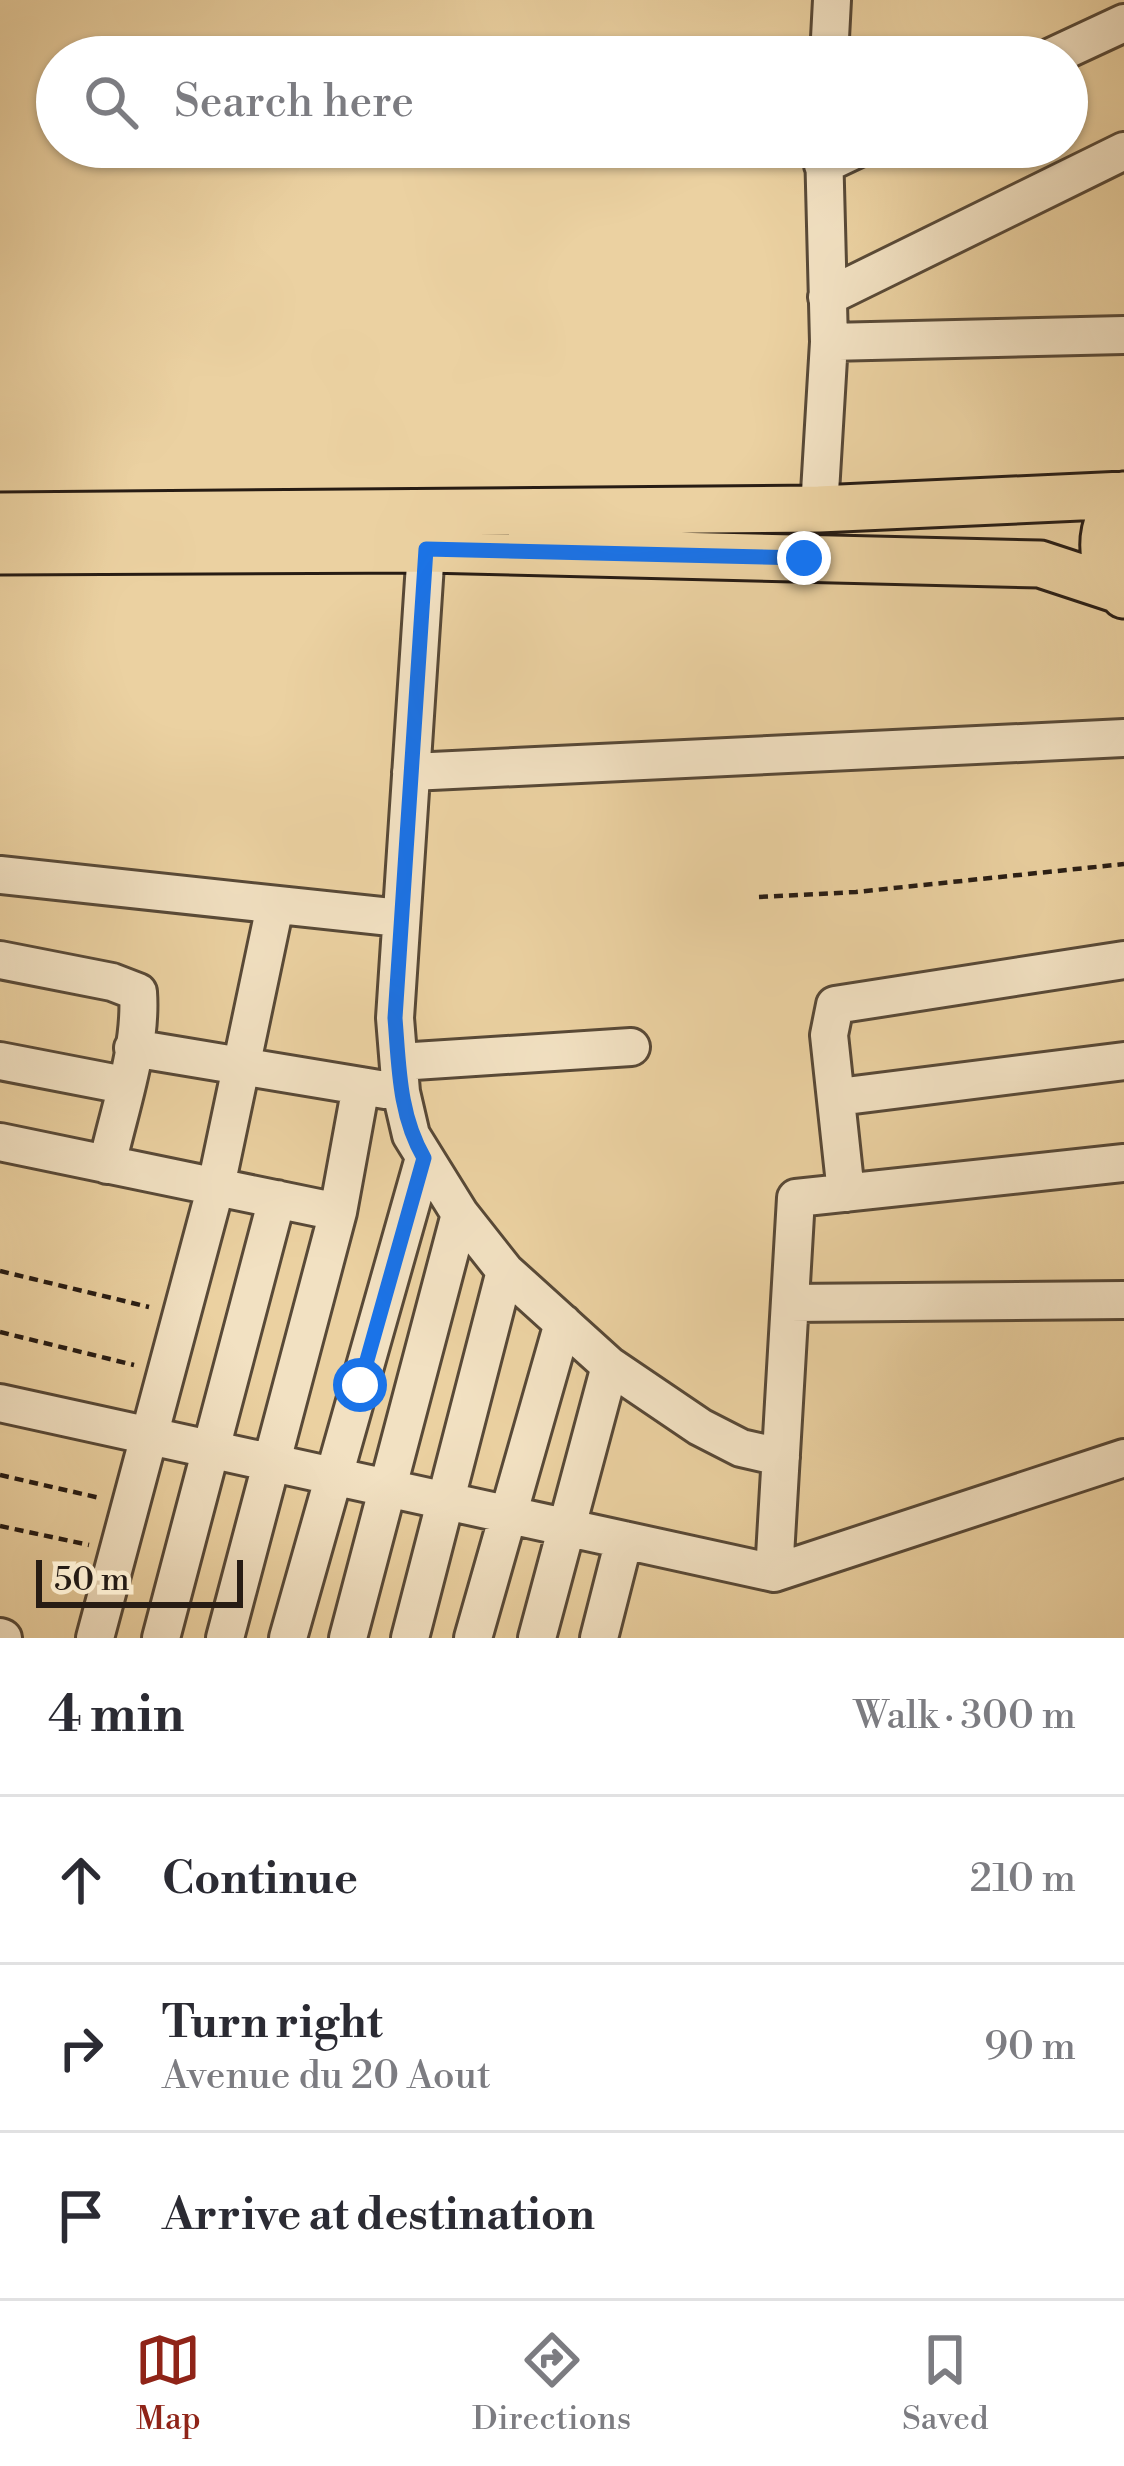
<!DOCTYPE html>
<html lang="en">
<head>
<meta charset="utf-8">
<style>
  body { margin:0; font-family:"Libre Bodoni",serif; background:#f7f7f7; color:#2b2b33 }
  .scale { position:absolute; left:36px; bottom:30px; width:207px; box-sizing:border-box; padding-left:12px; border:6px solid #271c14; border-top:0; font-size:33px; line-height:42px; white-space:nowrap; color:#271c14; -webkit-text-stroke:9px #f2e1c2; paint-order:stroke }
  .stop { position:absolute; width:36px; height:36px; margin:-27px; border:9px solid #1a73e8; border-radius:50%; background:#fff }
  .stop.end { background:#1a73e8; border-color:#fff; box-shadow:0 3px 12px #0008 }
  .list { margin:0; padding:0; list-style:none }
  h2 { display:flex; justify-content:space-between; align-items:center; height:156px; margin:0; padding:0 48px; font-size:51px }
  h2 small { font-size:39px; font-weight:400; color:#7c7c81 }
  .list li { display:grid; grid-template-columns:78px 1fr auto; gap:36px; align-items:center; box-sizing:border-box; height:168px; padding:0 48px; border-top:3px solid #e1e1e2 }
  .list b { display:block; font-size:45px; white-space:nowrap }
  .list p { margin:0; font-size:39px; white-space:nowrap; color:#7c7c81 }
  .list em { font-size:39px; font-style:normal; color:#7c7c81 }
  .icon { flex:none; width:66px; height:66px; fill:none; stroke:currentColor; stroke-width:2; stroke-linecap:round; stroke-linejoin:round }
  .map { position:relative; flex:none; width:1124px; height:1638px; overflow:hidden }
  .search { position:absolute; background:#fff; box-shadow:0 3px 9px #0004; left:36px; right:36px; top:36px; height:132px; display:flex; align-items:center; gap:30px; box-sizing:border-box; padding:0 42px; border-radius:66px; color:#7c7c81; font-size:45px }
  .sheet { height:660px; background:#fff }
  nav { display:flex; justify-content:space-around; align-items:center; box-sizing:border-box; height:168px; border-top:3px solid #e1e1e2; background:#fff; font-size:33px; color:#7c7c81 }
  nav a { display:grid; justify-items:center; gap:6px }
  nav .on { color:#8f2418 }
  .map>svg:first-child { display:block }
</style>
</head>
<body>
<div class="map">
<svg width="1124" height="1638" viewBox="0 0 1124 1638">
  <rect width="100%" height="100%" fill="#ebd1a1"/>
  <filter id="stains"><feTurbulence type="fractalNoise" baseFrequency=".00167" numOctaves="4"/><feColorMatrix values="0 0 0 0 .2 0 0 0 0 .09 0 0 0 0 .02 0 0 0 .5 -.17"/></filter>
  <radialGradient id="worn" r=".72"><stop offset=".6" stop-color="#630" stop-opacity="0"/><stop offset="1" stop-color="#630" stop-opacity=".3"/></radialGradient>
  <g fill="none" stroke-linecap="round" stroke-linejoin="round">
    <defs>
      <path id="minor" d="M829,57l3,-57
        M1051,57l73,-34
        M823,165l38,-18
        M827,297l297,-146
        M829,342l295,-7
        M819,509l10,-167 -5,-195
        M426,549l-31,469 6,74 10,43 49,79 45,57 105,95 90,61 41,21 40,9
        M411,772l713,-34
        M0,875l400,43
        M0,960l112,22 26,10c4,56 -19,118 -31,173
        M133,1048l252,42
        M0,1061l124,24
        M399,1062l232,-15
        M838,1097l286,-36
        M0,1142l338,70
        M846,1193l-17,-158 6,-30 289,-45
        M790,1303l334,-3
        M0,1403l774,170 350,-115
        M774,1573l22,-375 328,-35
        M0,1637l3,1
        M95,1638l121,-452 59,-280
        M161,1638l116,-439
        M225,1638l113,-426 23,-126
        M288,1638l136,-480
        M348,1638l112,-424
        M410,1638l95,-367
        M473,1638l90,-315
        M537,1638l73,-272
        M599,1638l25,-98"/>
      <path id="major" d="M1124,495c-27,32 -27,68 0,100
        M0,516l819,-7 305,-14
        M0,551l426,-2 614,15 79,26"/>
    </defs>
    <use href="#minor" stroke="#584937" stroke-width="42"/>
    <use href="#major" stroke="#271c14" stroke-width="51"/>
    <path stroke="#271c14" stroke-width="4.5" stroke-dasharray="9 6" stroke-linecap="butt" d="M759,897l97,-5 268,-28
      M0,1271l149,36
      M0,1332l134,33
      M0,1475l100,23
      M0,1526l89,19"/>
    <use href="#minor" stroke="#f2e1c2" stroke-width="36"/>
    <use href="#major" stroke="#ebd1a1" stroke-width="45"/>
  </g>
  <g fill="none" stroke-linecap="round" stroke-linejoin="round">
    <path stroke="#1a73e8" stroke-width="15" d="M360,1385l64,-227c-25,-43 -25,-91 -29,-140l31,-469 378,9"/>
  </g>
  <rect width="100%" height="100%" filter="url(#stains)"/>
  <rect width="100%" height="100%" fill="url(#worn)"/>
</svg>
<div class="scale">50 m</div>
<div class="stop" style="left:360px;top:1385px"></div>
<div class="stop end" style="left:804px;top:558px"></div>
<div class="search"><svg class="icon" aria-label="search" viewBox="0 0 24 24"><circle cx="10" cy="10" r="6"/><path d="M15 15l6 6"/></svg>Search here</div>
</div>
<section class="sheet">
<h2>4 min<small>Walk · 300 m</small></h2>
<ul class="list">
<li><svg class="icon" aria-label="ahead" viewBox="0 0 24 24"><path d="M12 20V5M6 11l6-6 6 6"/></svg><div><b>Continue</b></div><em>210 m</em></li>
<li><svg class="icon" aria-label="right" viewBox="0 0 24 24"><path d="M7 20v-9h11M14 6l5 5-5 5"/></svg><div><b>Turn right</b><p>Avenue du 20 Aout</p></div><em>90 m</em></li>
<li><svg class="icon" aria-label="arrive" viewBox="0 0 24 24"><path d="M6 21V4h12l-3 4 3 4H6"/></svg><div><b>Arrive at destination</b></div></li>
</ul>
</section>
<nav>
<a class="on"><svg class="icon" aria-label="map" viewBox="0 0 24 24"><path d="M3 6l6-2 6 2 6-2v14l-6 2-6-2-6 2zM9 4v14M15 6v14"/></svg>Map</a>
<a><svg class="icon" aria-label="directions" viewBox="0 0 24 24"><path d="M12 3l9 9-9 9-9-9zM9 14v-3h6M13 9l2 2-2 2"/></svg>Directions</a>
<a><svg class="icon" aria-label="saved" viewBox="0 0 24 24"><path d="M7 4h10v16l-5-4-5 4z"/></svg>Saved</a>
</nav>
</body>
</html>
